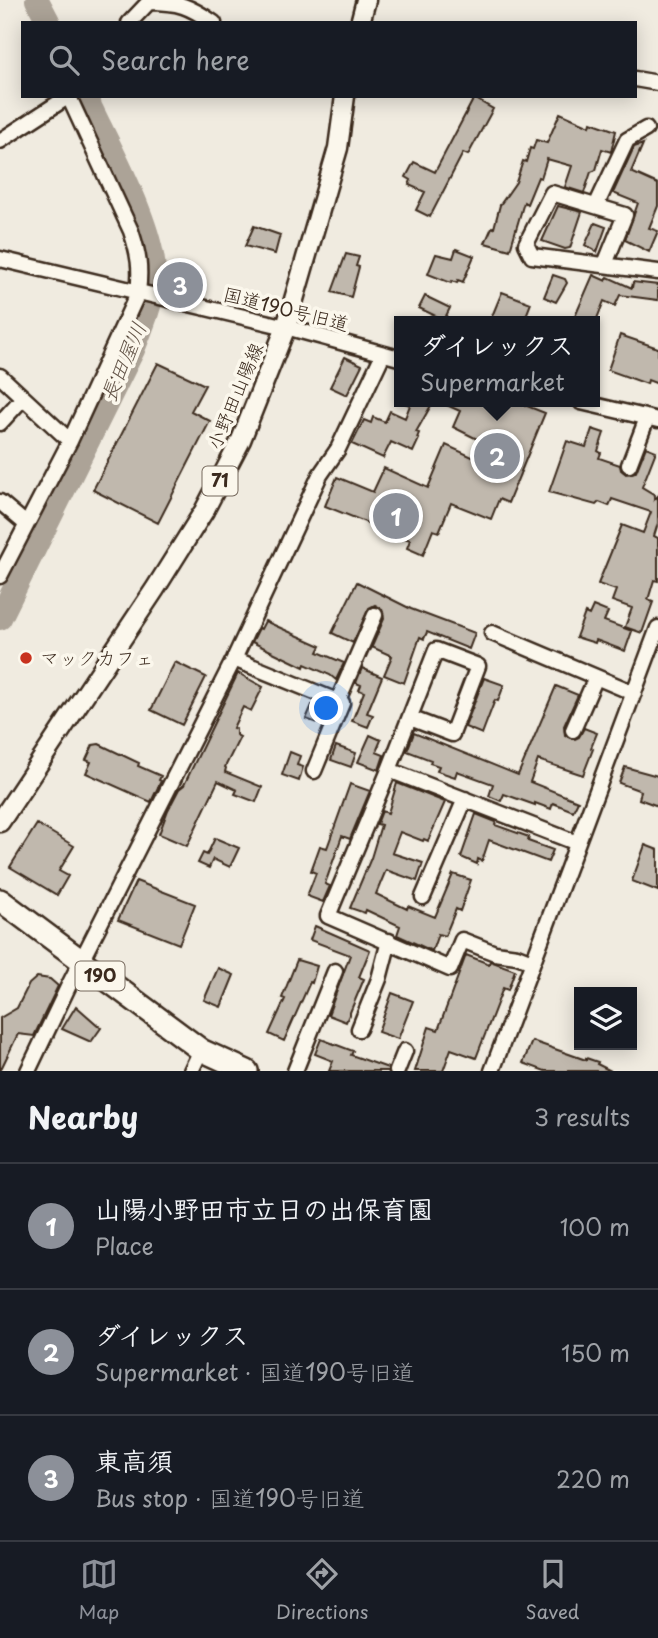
<!DOCTYPE html>
<html lang="en">
<head>
<meta charset="utf-8">
<style>
  body { margin:0; font-family:"Playpen Sans","Klee One",sans-serif; background:#242831; color:#f1f3f6 }
  .controls { position:absolute; right:21px; bottom:21px; display:grid; overflow:hidden; border-radius:0px; box-shadow:0 4px 18px #0003 }
  .controls button { width:63px; height:63px; display:grid; place-items:center; padding:0; border:0; border-bottom:2px solid #363941; background:#171b24; color:#f1f3f6; font:35px sans-serif }
  .you { position:absolute; left:327px; top:709px; width:24px; height:24px; margin:-18px; border:5px solid #fff; border-radius:50%; background:#1a73e8; box-shadow:0 0 0 10px #1a73e833 }
  .badge { display:grid; place-items:center; width:46px; height:46px; border-radius:50%; background:#8c9099; color:#fff; font-size:23px; font-weight:700 }
  .pin { position:absolute; translate:-50% -50%; border:4px solid #fff; box-shadow:0 2px 7px #0006 }
  .popup { position:absolute; left:394px; top:316px; width:206px; height:91px; box-sizing:border-box; display:grid; place-content:center; border-radius:0px; background:#171b24; filter:drop-shadow(0 2px 5px #0005); font-size:23px; white-space:nowrap; color:#9ea1a6 }
  .popup b { font-size:26px; color:#f1f3f6 }
  .popup::after { content:''; position:absolute; left:50%; top:100%; margin-left:-14px; border:14px solid transparent; border-top-color:#171b24 }
  .list { margin:0; padding:0; list-style:none }
  h2 { display:flex; justify-content:space-between; align-items:center; height:91px; margin:0; padding:0 28px; font-size:30px }
  h2 small { font-size:23px; font-weight:400; color:#9ea1a6 }
  .list li { display:grid; grid-template-columns:46px 1fr auto; gap:21px; align-items:center; box-sizing:border-box; height:126px; padding:0 28px; border-top:2px solid #363941 }
  .list b { display:block; font-size:26px; white-space:nowrap }
  .list p { margin:0; font-size:23px; white-space:nowrap; color:#9ea1a6 }
  .list em { font-size:23px; font-style:normal; color:#9ea1a6 }
  .icon { flex:none; width:38px; height:38px; fill:none; stroke:currentColor; stroke-width:2; stroke-linecap:round; stroke-linejoin:round }
  .map { position:relative; flex:none; width:658px; height:1071px; overflow:hidden }
  .search { position:absolute; background:#171b24; box-shadow:0 4px 18px #0003; left:21px; right:21px; top:21px; height:77px; display:flex; align-items:center; gap:18px; box-sizing:border-box; padding:0 24px; border-radius:0px; color:#9ea1a6; font-size:26px }
  .sheet { height:469px; background:#171b24 }
  nav { display:flex; justify-content:space-around; align-items:center; box-sizing:border-box; height:98px; border-top:2px solid #363941; background:#171b24; font-size:19px; color:#9ea1a6 }
  nav a { display:grid; justify-items:center; gap:4px }
  nav .on { color:#8c9099 }
  .map>svg:first-child { display:block }
</style>
</head>
<body>
<div class="map">
<svg width="658" height="1071" viewBox="0 0 658 1071">
  <rect width="100%" height="100%" fill="#f0ebe0"/>
  <filter id="ink" filterUnits="userSpaceOnUse"><feTurbulence type="fractalNoise" baseFrequency=".0143" numOctaves="2"/><feDisplacementMap in="SourceGraphic" scale="14" xChannelSelector="R" yChannelSelector="G"/><feConvolveMatrix kernelMatrix="1 2 1 2 8 2 1 2 1" color-interpolation-filters="sRGB"/></filter>
  <g filter="url(#ink)">
    <g fill="none" stroke-linecap="round" stroke-linejoin="round">
      <path stroke="#aca397" stroke-width="24" d="M37,0l12,23
        M0,618l133,-268c8,-21 18,-44 21,-67 5,-49 -48,-141 -69,-187"/>
    </g>
    <path fill="#c0b8ad" stroke="#3b2a1e" stroke-width="2" d="M474,98l19,11 -25,46 -5,-2 -33,64 -14,-7 9,-18 -16,-7 2,-5 -5,-3 8,-15 21,10z
      M560,113l30,13 1,-4 25,9 -5,21 -9,-3 -6,21 -5,2 -7,21 -19,-6 7,-21 -25,-7 -6,19 -3,-1 -11,27 -3,-2 -14,48 -25,-7 7,-16 2,1 6,-23 16,-23 7,-21 3,1 4,-14 3,1 3,-9 11,3z
      M643,144l-12,28 27,12v22l-9,22 9,3 -9,21 -24,-12 13,-37 -25,-10 21,-46z
      M558,206l24,6 -12,36 -5,1 -23,-8z
      M595,223l11,4 -9,25 -12,-7z
      M254,226l26,9 -5,19 -30,-8z
      M456,249l18,7 -11,26 -5,-2 -1,3 -5,-2 -1,2 -23,-9 8,-20 17,4z
      M346,254l13,3 -3,9 3,1 -8,30 -19,-5z
      M553,275l12,4 2,4 -11,19 -12,-5z
      M593,275l13,6 2,-4 24,11 1,-6 25,3v15l-38,-5 -5,11 -11,-5 -8,20h-23z
      M502,292l29,11 -7,18h-34z
      M425,296l25,12 -6,12 -25,-12z
      M620,335l38,13v36l-10,-4 -1,4 -39,-14z
      M345,357l17,8 -15,30 -17,-8z
      M158,363l47,22 -14,26 19,10 -52,102 -65,-33z
      M402,402h31l-17,30 3,1 -2,5 2,1 -6,13 -22,-10 -8,16 -31,-14 12,-24 7,3 2,-6 12,5 5,-11 15,7 5,-13z
      M440,402h77l28,11 -37,90 -9,-4 -8,20 -40,-16 -12,29 -6,-2 -10,25 -16,-7 3,-8 -85,-34 12,-29 36,15 11,-24 44,20 18,-43 46,21 7,-16 -46,-23 7,-16z
      M592,429l12,4 -6,18 3,2 -2,5 21,7 1,5 5,4 10,-2 10,-25 10,4 -14,36 13,8 -1,5 4,-4v27l-4,13 4,2v43l-4,-1 -6,20 5,2 -11,31 -17,-6 7,-19 -20,-7 4,-11 -18,-6 24,-59 21,8 8,-21 -39,-13 -3,7 -10,-4 -3,3 -47,-13 18,-51 19,6z
      M357,582l54,27 64,24 -6,16 -42,-17 -3,7 -4,-2 -16,46 -20,-8 8,-19 -20,-9 -2,4 14,-32 -2,-10 -7,-4 -6,3 -16,35 -21,-10z
      M593,606l15,6 -4,9 28,10 -7,20 -29,-11 -1,3 -19,-6 9,-24 4,2z
      M265,621l56,25 -3,6 26,11 -8,17 -6,-5 -25,-11 -1,3 -52,-25 7,-14 2,1z
      M175,662l31,15 -24,48 -31,-15z
      M362,668l20,9 -15,36 6,2 -5,12 -16,-6 12,-29 -5,-2 2,-5 -5,-2z
      M238,673l25,14 -12,24 -8,-4 -10,21 3,1v6l4,2 -15,30 1,1 -1,4 37,15 -6,15 -21,-8 2,-4 -19,-9 -31,65 -28,-12 9,-24 11,-21 5,-4z
      M484,678l20,7 -6,16 -3,-1 -13,34 -17,-7z
      M556,686l22,9 -14,31 1,9 10,4 4,-2 5,-9 13,5 -6,15 2,1 -10,26 -45,-15 -8,22 48,19 -5,10 -20,-8 -2,6 -16,-6v2l-31,-11 -3,7 -12,-5 4,-12 -36,-13 -2,6 -18,-6 2,-5 -9,-3 1,-3 -24,-9 7,-18 104,42z
      M312,705l16,7 -6,13 -16,-6z
      M370,735l11,5 -5,12 8,3 -5,15 -21,-8z
      M99,744l40,19 -1,3 23,10 -2,4 2,1 -10,21 -65,-29 5,-11 -5,-2 7,-15z
      M336,746l20,7 -5,14 -20,-7z
      M290,752l10,4 -3,9 6,2 -4,14 -17,-6z
      M625,767l33,9v30l-19,-7 2,-8 -22,-8z
      M397,783l48,19 -17,39 -4,-2 -1,2 -23,-9 -8,21 31,10 -6,18 -31,-11 -10,24 31,15 1,-3 27,11 18,-43 18,6 -11,31 -4,-2 -11,27 -7,-2 -6,17 -35,-16 3,-9 -34,-16 -1,3 -15,-5 21,-50 10,-33 -4,-1 5,-13 6,2z
      M350,784l20,7 -20,48 -8,-3 -17,48 5,2 -7,16 -16,-6 9,-23 -5,-2 9,-25 7,2z
      M476,814l20,8 -1,3 34,12 -1,4 25,9 -5,12 -59,-22 -7,21 -4,-2 -1,5 -16,-7z
      M37,824l37,22 -15,25 9,5 -11,19 -47,-28z
      M215,838l24,10 -9,19 -17,-8 -4,9 -11,-5 5,-10 4,2z
      M645,845l13,5v41l-26,-10z
      M136,881l59,23 -16,40 -61,-24z
      M315,926l55,24 -11,27 5,2 -18,43 -18,-7 22,-60 -40,-15z
      M466,955l23,9 1,-3 25,9 -7,20 -5,-2 -27,70 -25,-9 -8,22h-28l14,-44 9,3z
      M297,960l20,6 -5,17 -2,-1 -26,59 -15,-7 16,-35 -3,-1z
      M218,968l16,7 -13,32 -17,-7z
      M37,977l13,2 8,7 -24,50 -16,-2 -18,37v-53l17,-10 12,-24z
      M392,993l21,8 -15,38 -20,-7z
      M76,1006l25,22 -10,14 -29,-13z
      M321,1039l32,12 -2,4 37,13v3h-59l4,-10 -18,-7z
      M532,1041l54,19v-2l12,4 -1,2 14,7h-66l-22,-8z"/>
    <g fill="none" stroke-linecap="round" stroke-linejoin="round">
      <defs>
        <path id="minor" d="M129,23l20,-21c30,0 40,4 65,21
          M635,79l23,4
          M0,141l69,-45
          M596,206l31,-66 19,-11
          M0,259l286,68 113,31
          M605,264l20,-49 -73,-22 -26,51 6,12 126,16
          M0,376l70,65
          M581,402l77,18
          M0,423l23,-25
          M629,465l18,-47
          M0,502l26,22
          M0,576l70,-135 68,-148c3,-25 1,-38 -7,-62l-62,-134
          M492,633l142,60
          M234,659l108,44 -28,68
          M342,703l-3,-5 36,-83
          M410,718l42,16 26,-68 -42,-16 -47,120 -61,146 122,53 12,-29 33,13 22,3 15,6
          M573,730l23,-53
          M389,770l188,73
          M423,897l42,-98
          M359,1029l20,-50 10,-38
          M28,1071l41,-86 165,-326 86,-184 18,-26 45,-95
          M191,1071l10,-21
          M295,1071l40,-100
          M397,1071l8,-20
          M492,1071l166,-443"/>
        <path id="major" d="M360,23l6,-23
          M0,822l155,-233 49,-78 37,-71 45,-113 52,-179 7,-52"/>
        <path id="highway" d="M0,900l201,150 46,21"/>
      </defs>
      <use href="#minor" stroke="#3b2a1e" stroke-width="19"/>
      <use href="#major" stroke="#3b2a1e" stroke-width="23"/>
      <use href="#highway" stroke="#3b2a1e" stroke-width="26"/>
      <use href="#minor" stroke="#fbf7ec" stroke-width="14"/>
      <use href="#major" stroke="#fbf7ec" stroke-width="18"/>
      <use href="#highway" stroke="#fbf7ec" stroke-width="21"/>
    </g>
  </g>
  <circle fill="#c8321e" stroke="#fbf7ec" stroke-width="2.5" cx="26" cy="658" r="7"/>
  <g text-anchor="middle" stroke-width="7" stroke-linejoin="round" paint-order="stroke">
    <g fill="#fbf7ec" stroke="#75685c" stroke-width="2">
      <rect x="202.5" y="466.5" width="35" height="29" rx="5"/>
      <rect x="75.5" y="961.5" width="49" height="29" rx="5"/>
    </g>
    <g font-size="18" font-weight="bold" fill="#3b2a1e">
      <text x="220" y="487">71</text>
      <text x="100" y="982">190</text>
    </g>
    <g font-size="19" fill="#3b2a1e" stroke="#fbf7ec">
      <text transform="translate(286 309) rotate(14)" y="7">国道190号旧道</text>
      <text transform="translate(235 396) rotate(-67)" y="7">小野田山陽線</text>
    </g>
    <g font-size="19" fill="#3b2a1e" stroke="#fbf7ec" text-anchor="start">
      <text x="40" y="665">マックカフェ</text>
    </g>
    <g font-size="21" font-style="italic" fill="#635448" stroke="#fbf7ec">
      <text transform="translate(124 362) rotate(-67)" y="7">長田屋川</text>
    </g>
  </g>
</svg>
<div class="controls">
<button><svg class="icon" aria-label="layers" viewBox="0 0 24 24"><path d="M12 4l9 5-9 5-9-5zM3 14l9 5 9-5"/></svg></button>
</div>
<div class="you"></div>
<div class="pin badge" style="left:396px;top:516px">1</div>
<div class="pin badge" style="left:497px;top:456px">2</div>
<div class="popup"><b>ダイレックス</b>Supermarket</div>
<div class="pin badge" style="left:180px;top:285px">3</div>
<div class="search"><svg class="icon" aria-label="search" viewBox="0 0 24 24"><circle cx="10" cy="10" r="6"/><path d="M15 15l6 6"/></svg>Search here</div>
</div>
<section class="sheet">
<h2>Nearby<small>3 results</small></h2>
<ul class="list">
<li><span class="badge">1</span><div><b>山陽小野田市立日の出保育園</b><p>Place</p></div><em>100 m</em></li>
<li><span class="badge">2</span><div><b>ダイレックス</b><p>Supermarket · 国道190号旧道</p></div><em>150 m</em></li>
<li><span class="badge">3</span><div><b>東高須</b><p>Bus stop · 国道190号旧道</p></div><em>220 m</em></li>
</ul>
</section>
<nav>
<a class="on"><svg class="icon" aria-label="map" viewBox="0 0 24 24"><path d="M3 6l6-2 6 2 6-2v14l-6 2-6-2-6 2zM9 4v14M15 6v14"/></svg>Map</a>
<a><svg class="icon" aria-label="directions" viewBox="0 0 24 24"><path d="M12 3l9 9-9 9-9-9zM9 14v-3h6M13 9l2 2-2 2"/></svg>Directions</a>
<a><svg class="icon" aria-label="saved" viewBox="0 0 24 24"><path d="M7 4h10v16l-5-4-5 4z"/></svg>Saved</a>
</nav>
</body>
</html>
